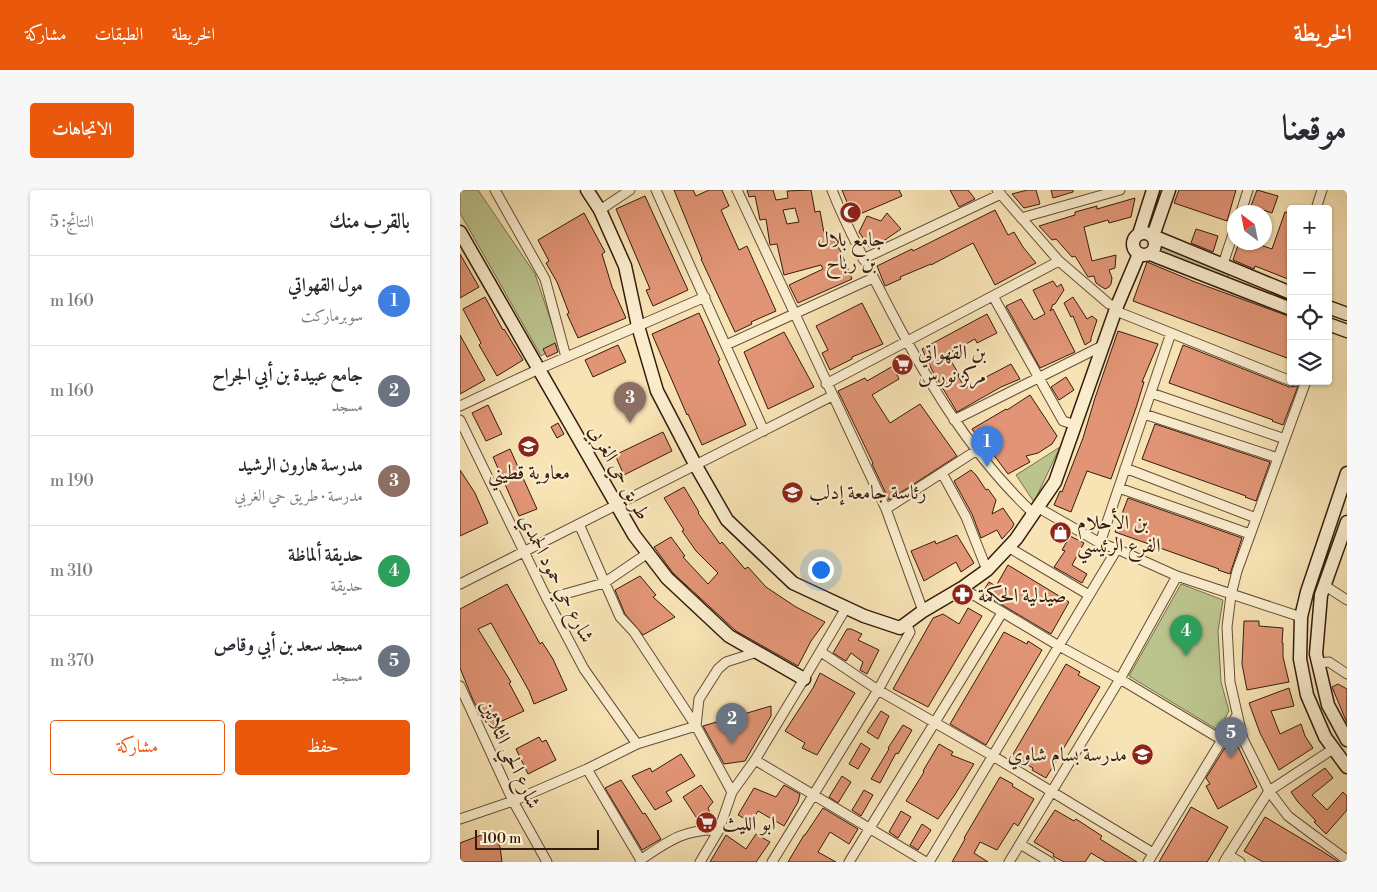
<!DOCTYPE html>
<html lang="ar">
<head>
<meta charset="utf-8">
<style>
  body { margin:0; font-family:"Libre Bodoni",Amiri,serif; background:#f7f7f7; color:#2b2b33; direction:rtl }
  .controls { position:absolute; right:15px; top:15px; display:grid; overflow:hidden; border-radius:5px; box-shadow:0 1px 4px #0004 }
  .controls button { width:45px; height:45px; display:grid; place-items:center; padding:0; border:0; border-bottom:1px solid #e1e1e2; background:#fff; color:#2b2b33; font:25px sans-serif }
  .compass { position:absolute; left:767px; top:15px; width:45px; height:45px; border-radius:50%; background:#fff; box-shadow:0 1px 4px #0004; rotate:328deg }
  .scale { position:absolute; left:15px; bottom:12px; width:124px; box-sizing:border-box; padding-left:5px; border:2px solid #341b0e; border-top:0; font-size:14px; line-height:18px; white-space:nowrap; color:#341b0e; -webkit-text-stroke:4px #faedce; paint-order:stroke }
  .you { position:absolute; left:360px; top:379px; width:18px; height:18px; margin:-12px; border:4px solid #fff; border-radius:50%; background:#1a73e8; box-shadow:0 0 0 8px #1a73e833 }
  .badge { display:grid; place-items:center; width:32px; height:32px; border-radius:50%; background:#ea580c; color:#fff; font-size:16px; font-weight:700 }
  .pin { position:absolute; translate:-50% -41px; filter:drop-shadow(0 1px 2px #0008) }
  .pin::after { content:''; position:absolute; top:26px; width:18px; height:15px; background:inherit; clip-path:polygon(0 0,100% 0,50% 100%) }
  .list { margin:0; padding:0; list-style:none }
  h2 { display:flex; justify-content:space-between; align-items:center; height:65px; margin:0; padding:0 20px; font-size:21px }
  h2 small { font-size:16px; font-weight:400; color:#7c7c81 }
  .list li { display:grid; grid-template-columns:32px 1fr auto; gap:15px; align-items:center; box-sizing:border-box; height:90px; padding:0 20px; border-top:1px solid #e1e1e2 }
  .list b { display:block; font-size:19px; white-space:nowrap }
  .list p { margin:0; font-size:16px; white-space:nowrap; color:#7c7c81 }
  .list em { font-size:16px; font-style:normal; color:#7c7c81 }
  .actions { display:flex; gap:10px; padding:15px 20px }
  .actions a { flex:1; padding:11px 0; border:1px solid #ea580c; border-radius:5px; text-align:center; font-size:18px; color:#ea580c }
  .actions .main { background:#ea580c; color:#fff }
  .icon { flex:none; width:28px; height:28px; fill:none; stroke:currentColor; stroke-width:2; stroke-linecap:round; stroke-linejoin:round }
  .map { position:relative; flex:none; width:887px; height:672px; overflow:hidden; direction:ltr; border-radius:5px }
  header { display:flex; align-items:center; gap:30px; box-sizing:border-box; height:70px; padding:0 25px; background:#ea580c; color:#fff }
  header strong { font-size:24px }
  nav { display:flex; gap:28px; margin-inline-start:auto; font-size:18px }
  .intro { display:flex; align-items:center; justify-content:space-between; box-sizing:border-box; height:120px; padding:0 30px }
  h1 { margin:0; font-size:35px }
  .button { padding:12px 22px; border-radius:5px; background:#ea580c; color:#fff; font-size:18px; font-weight:700 }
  main { display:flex; gap:30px; padding:0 30px }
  aside { flex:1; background:#fff; border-radius:5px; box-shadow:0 1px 4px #0004 }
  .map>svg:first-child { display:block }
</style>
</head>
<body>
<header>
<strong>الخريطة</strong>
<nav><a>الخريطة</a><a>الطبقات</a><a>مشاركة</a></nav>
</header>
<div class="intro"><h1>موقعنا</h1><a class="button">الاتجاهات</a></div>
<main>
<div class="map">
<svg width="887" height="672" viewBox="0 0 887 672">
  <rect width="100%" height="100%" fill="#f7e3b4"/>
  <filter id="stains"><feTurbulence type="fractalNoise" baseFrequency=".004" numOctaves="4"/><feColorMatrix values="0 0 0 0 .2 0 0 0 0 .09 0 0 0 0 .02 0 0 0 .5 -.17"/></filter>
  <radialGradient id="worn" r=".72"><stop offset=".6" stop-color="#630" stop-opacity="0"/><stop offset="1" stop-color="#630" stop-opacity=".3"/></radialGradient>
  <path fill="#bcc48e" stroke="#78704e" d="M0,0h18l57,84 24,71 -18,11 -81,-143z
    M700,56l69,27 -1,5 -70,-27z
    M600,257l-26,55 -18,-27z
    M721,394l42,16 -5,31 3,51 8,29 -11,19 -89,-54z"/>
  <path fill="#e29576" stroke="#341b0e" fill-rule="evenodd" d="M214,0h19l3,6 13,-6h13l7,16 -8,4 18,40 8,-4 29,65 -25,11 1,2 -17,8 -34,-73h1z
    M287,0h26l3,10 12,-2 -1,-7 24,-1 4,22 5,-1 4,22 4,-1 12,18 12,29 -54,24 -9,-18 34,-16 -2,-4 -37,10 -7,-31 -7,1 -4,-26 -6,1 -5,-24 -6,1zM335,18l4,14 -12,2 -4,-14z
    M382,0h57l3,6 -49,21z
    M490,0h18l7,9 -16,8z
    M567,0h9l4,14 -16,4 -12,-14z
    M591,0h22v2l-20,6z
    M719,0h57l-9,31 -53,-18z
    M797,0l21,6 -6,17 -21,-7z
    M185,6l43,94 -35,16 -7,-16 4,-1 -34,-80z
    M675,8l-4,19 -22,6 -1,-3 -24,7 8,34 24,-6 -1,13 -6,2 3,8 -1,6 -2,3 -4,2 -9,-6 -2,-7 -6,1 -13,-21 -3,1 -16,-18 -4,1 -13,-14 36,-11v-3l22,-6v3z
    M535,20l13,25 6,-3 9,15 13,16 -41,22 -22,-42 -42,22v-1l-31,13 1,2 -16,7 -8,-20 35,-17 1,2z
    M825,22l6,1v57l-3,9 -33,-13 -1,3 -21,-9 6,-18h13l20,7z
    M124,23l21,39 -3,2 10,33 14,31 -48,20 -11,-24 2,-1 -12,-31 -11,-19 3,-2 -11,-21z
    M427,23l14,16 -22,15 -10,3 -10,-15 8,-16 14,5z
    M736,39l22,7 -5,16 -22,-9z
    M0,64l19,33 -19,11z
    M687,72l48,20 96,35v29l-4,12 -154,-57z
    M593,91l4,6 4,-3 3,6 -9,14 -3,1v2l-2,4 3,-2 22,43 -35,16 -34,-62 15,-7 13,21 11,-6 -12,-24z
    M25,107l18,33 1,-1 19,31 -26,16 -18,-31 2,-2 -18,-34z
    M613,107l14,22 5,-3 5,4 -6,18v3l-6,4 -12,-29 -2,1 -7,-14z
    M402,113l21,41 -31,13v2l-22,11 -8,-17 6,-3 -12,-24z
    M239,123l21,47 -2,1 28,64 -44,20 -14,-31 -1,1 -35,-81z
    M527,124l10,19 -20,10 -2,-4 -24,13 1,3 -3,2 10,18 -1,1 7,12 46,-24 9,15 -19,8 -44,25 -24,-40 -11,-23z
    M658,141l40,13 -16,38h2l-8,26 -25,71 -24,-8 -16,41 -17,-7 6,-14 2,1 21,-54 12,-40z
    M324,142l30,55 -46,22 -24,-57z
    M0,145l25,45 -25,14z
    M95,153l3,9 -11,5 -4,-8z
    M158,155l8,17 -33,15 -8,-17z
    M723,155l106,42 9,-1 -15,39 -11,-4 1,-1 -104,-37z
    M433,176l6,13 -27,16 18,28 30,-19 37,52 -68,44 -17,-36 1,-1 -35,-72 27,-13 2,3z
    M606,187l8,13 -15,10 -8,-13z
    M570,205l27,41 -5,8 -14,9 -12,3 4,6 -22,12 -21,-28 -2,1 -13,-18 34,-20 1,1z
    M28,215l14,29 -16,7 -14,-28z
    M98,233l6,11 -7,4 -6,-11z
    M695,234l115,38 -14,39 -11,-4 1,-1 -104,-37z
    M203,242l9,19 -48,24 -9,-20z
    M50,259l27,60 -18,7 -26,-59z
    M0,280l15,23 13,30 -28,13z
    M511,280l5,5 10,15 2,-1 8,11 -4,14 11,-6 11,16 -2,4 -10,11 -5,-9 -16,8 -9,-24 -18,-33z
    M224,297l15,25 -1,1 22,31 2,-2 23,27 3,-2 18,20 30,20 29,15 -14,19 -13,25 -62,-35 -63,-58 -19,-26 17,-10 14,19 -2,1 25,27 10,-11 -22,-22 -14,-20 2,-1 -20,-32z
    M668,308l114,40 -12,36 -12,-4 1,-1 -104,-37z
    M497,345l17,28 -13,9 -5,-10 -32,19 -13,-30 24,-10 1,3z
    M610,346l14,7 -12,22 15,9 -5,9 -28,-16 11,-16 -3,-1z
    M548,375l61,37 -18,32 -69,-41 7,-11 7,4z
    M180,386l16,19 -3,2 22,20 -32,18 -18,-21 -10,-24z
    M47,394l33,60 2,-2 11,17 14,31 -33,14 -5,-13 -38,-68 -13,6 33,53 -2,1 15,28 -35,16 -16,-27 -13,-32v-59z
    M508,418l14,8 -54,91 -35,-18 40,-71 10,-4 16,10z
    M784,431h15v5l24,2 -1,15h1v14l6,25 -42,8 -5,-26z
    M387,439h4l11,5 -4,6 21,10 -12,24 -7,-4 3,-8 -12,-9 -5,8 -13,-8z
    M544,442l23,12 1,-3 14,9 -56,95 -36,-21z
    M606,474l14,8 -2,3 22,12 -54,91 -14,-8 1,-2 -21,-12z
    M360,483l35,20 -38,62 -15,-7 3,-5 -20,-12 28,-43z
    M878,494l9,5v34l-15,-36z
    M829,498l5,18 -23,5 9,23 21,-10 4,12 8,12 -34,22 -19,-37 -11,-30z
    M311,516v10l-26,45 -21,3 -21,-38z
    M421,521l8,5 -11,23 -11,-7z
    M443,535l9,5 -14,24 -2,-1 -16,30 -9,-4 18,-30 -1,-1z
    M773,546l24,51 -39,22 -12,-23 4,-2 -4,-6 25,-40z
    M79,547l3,5 4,-2 10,20 -28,14 -12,-25z
    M401,553l9,6 -12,20 -9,-5z
    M479,554l14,8 -2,3 23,9 -20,32 -16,23 -32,-18 18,-29 -1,-1z
    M221,564l14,22 -29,16 6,9 -17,9 -23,-34 18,-8 2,4z
    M865,578l8,10 -21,17 15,15 16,-18 4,4v14l-21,24 -12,-12 2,-1 -18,-19 -7,-10z
    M382,586l9,6 -13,21 -9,-6z
    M540,587l13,7 -1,2 22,13 -16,27 -4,-3 -17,27 -17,-8 -6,11 14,9h-36l13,-23 -1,-1z
    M161,590l22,34 2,-1 16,26 -19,11 -37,-62z
    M241,595l12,17 -5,6 2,5 -10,10 -17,-26z
    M324,595l16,9 -2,8 -14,24 -26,-15 -7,11 -13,-7 16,-27 22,9z
    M404,600l9,5 -12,21 -9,-6z
    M731,617l37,20 -16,27 -5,8h-48z
    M363,618l35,21 -9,15 -19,-12 -12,20 18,10h-48l16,-27h1z
    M595,620l19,11 2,-2 26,17 -2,3 37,23h-31l-15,-9 -6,9h-21l-11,-6 1,-2 -20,-12z
    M441,621l10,6 -13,21 -9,-6z
    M805,627l57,34 17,11h-76l-19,-11z
    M462,634l9,6 -13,20 -8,-5z
    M24,644h7l5,5 4,8 2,15h-42v-19z
    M296,644l14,8 -14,20h-46l16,-27 20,14z"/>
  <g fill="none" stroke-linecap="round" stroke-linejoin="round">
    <defs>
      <path id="street" d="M35,0l50,89 21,78
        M196,0l108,241
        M277,0l149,319 37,102
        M372,0c14,36 33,71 51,106 40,78 85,156 150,217
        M537,0l62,71 50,43 8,2
        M856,19l6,-19
        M140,20l30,-20
        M781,22l7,-22
        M561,28l99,-28
        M403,69l138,-65
        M763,74l11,-33
        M533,106l70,125 13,4
        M656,121l175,70
        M266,155l147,-67
        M846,191l-69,190 -6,24 -4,32 3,55 13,57 26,52 19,25 59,44
        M366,194l233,-123
        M691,203l134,46
        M0,216l79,-37 166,-72
        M684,224l134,44
        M0,230l87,179 37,70 53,75
        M494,230l150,-75
        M665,278l131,50
        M482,283l24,44 21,53
        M659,298l131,46
        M577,317l63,36 17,6 60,27 124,41
        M426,319l91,-59
        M119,334l41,93 14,15 62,94 36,66
        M640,353l71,-210
        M548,357l81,48
        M0,394l372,-188
        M864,395l23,15
        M502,398l97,58 61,33 102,61
        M87,409l57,-16 44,-30
        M361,462l57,38 115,66 160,97
        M858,473l11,-1 18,12
        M0,496l53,115 34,61
        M295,570l171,102
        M127,579l55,93
        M0,629l53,-18 74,-32 50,-25 59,-18 3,-27 19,-30 8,-7 31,-10
        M560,654l30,18
        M768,665l12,7
        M180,670c29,-19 43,-31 79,-30
        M240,672l19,-32 13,-38 23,-32 49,-81 42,-71
        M312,672l106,-172 32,-58 -4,-9
        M389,672l153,-249
        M469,672l188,-313
        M549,672l111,-183 57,-103
        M688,672l89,-147
        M764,672l45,-71 64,-42"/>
      <path id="secondary" d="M127,0l13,20 25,56 13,60 19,65 39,75 31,54 66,63 71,33 36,12 23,-17 39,-23 25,-18 29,-31 39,-57 62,-176 22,-52
        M709,0l-16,46 138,57
        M0,42l174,303 33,43 62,58 75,43
        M673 54a11 11 0 1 1 22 0a11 11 0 1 1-22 0Z
        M679,44l14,-44
        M690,64l141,55
        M868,117l19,7
        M868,134l19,7
        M887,283l-40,119 -6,25 -1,42 7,36 18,42 22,30
        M887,332l-26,73 -5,59 12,51 19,35"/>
    </defs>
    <use href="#street" stroke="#654d38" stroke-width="11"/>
    <use href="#secondary" stroke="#341b0e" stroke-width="15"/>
    <use href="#street" stroke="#faedce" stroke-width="9"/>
    <use href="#secondary" stroke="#faedce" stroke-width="12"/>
  </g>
  <defs>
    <symbol id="mosque-disc" viewBox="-11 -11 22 22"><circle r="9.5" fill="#8f2418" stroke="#faedce"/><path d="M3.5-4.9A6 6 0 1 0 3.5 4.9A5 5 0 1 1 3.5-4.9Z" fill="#fff"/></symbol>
    <symbol id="supermarket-disc" viewBox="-11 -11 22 22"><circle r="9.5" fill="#8f2418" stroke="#faedce"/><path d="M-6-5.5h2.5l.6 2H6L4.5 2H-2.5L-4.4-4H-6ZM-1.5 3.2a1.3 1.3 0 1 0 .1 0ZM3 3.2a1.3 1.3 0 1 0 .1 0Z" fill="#fff"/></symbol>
    <symbol id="school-disc" viewBox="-11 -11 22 22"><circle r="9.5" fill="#8f2418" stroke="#faedce"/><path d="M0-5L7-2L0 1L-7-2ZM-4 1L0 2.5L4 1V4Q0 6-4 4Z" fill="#fff"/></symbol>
    <symbol id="shop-disc" viewBox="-11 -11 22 22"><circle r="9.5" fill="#8f2418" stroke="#faedce"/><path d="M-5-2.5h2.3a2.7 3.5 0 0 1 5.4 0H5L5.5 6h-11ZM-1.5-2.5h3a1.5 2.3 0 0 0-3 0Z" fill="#fff"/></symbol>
    <symbol id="pharmacy-disc" viewBox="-11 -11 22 22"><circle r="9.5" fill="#8f2418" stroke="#faedce"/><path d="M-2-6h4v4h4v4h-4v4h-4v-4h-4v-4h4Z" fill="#fff"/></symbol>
  </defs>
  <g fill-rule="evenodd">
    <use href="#mosque-disc" x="378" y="10" width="25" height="25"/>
    <use href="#supermarket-disc" x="430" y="162" width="25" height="25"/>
    <use href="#school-disc" x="56" y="244" width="25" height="25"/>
    <use href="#school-disc" x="320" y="290" width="25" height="25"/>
    <use href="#shop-disc" x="588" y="330" width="25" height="25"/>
    <use href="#pharmacy-disc" x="490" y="392" width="25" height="25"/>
    <use href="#school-disc" x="670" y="552" width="25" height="25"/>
    <use href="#supermarket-disc" x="234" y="620" width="25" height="25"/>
  </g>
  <g text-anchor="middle" stroke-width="4.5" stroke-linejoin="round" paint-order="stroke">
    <g font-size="20" fill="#341b0e" stroke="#faedce" text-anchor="start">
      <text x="391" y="56" text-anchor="middle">جامع بلال<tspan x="391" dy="23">بن رباح</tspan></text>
      <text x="458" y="169">بن القهواتي<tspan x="458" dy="23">مركز نورس</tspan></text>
      <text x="69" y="289" text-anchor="middle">معاوية قطيني</text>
      <text x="349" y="309">رئاسة جامعة إدلب</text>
      <text x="617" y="339">بن الأحلام<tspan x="617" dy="23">الفرع الرئيسي</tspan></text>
      <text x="518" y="412">صيدلية الحكمة</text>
      <text x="667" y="571" text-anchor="end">مدرسة بسام شاوي</text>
      <text x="262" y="640">ابو الليث</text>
    </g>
    <g font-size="20" fill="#341b0e" stroke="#faedce">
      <text transform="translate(160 282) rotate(61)" y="7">طريق حي الغربي</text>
      <text transform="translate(97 388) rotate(63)" y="7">شارع حي حمود الحمدي</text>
      <text transform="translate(51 564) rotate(65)" y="7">شارع الحي الثلاثين</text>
    </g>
  </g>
  <rect width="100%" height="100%" filter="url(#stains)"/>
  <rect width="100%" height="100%" fill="url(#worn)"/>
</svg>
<div class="controls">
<button>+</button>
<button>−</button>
<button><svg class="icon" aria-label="locate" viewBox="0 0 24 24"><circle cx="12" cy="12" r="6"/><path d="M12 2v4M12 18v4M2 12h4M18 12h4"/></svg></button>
<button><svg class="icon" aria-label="layers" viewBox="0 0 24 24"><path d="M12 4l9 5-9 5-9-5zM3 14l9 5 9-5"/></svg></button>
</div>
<svg class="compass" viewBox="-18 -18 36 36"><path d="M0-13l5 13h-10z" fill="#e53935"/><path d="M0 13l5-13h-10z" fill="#7c7c81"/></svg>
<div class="scale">100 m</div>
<div class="you"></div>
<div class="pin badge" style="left:527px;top:277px;background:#3f7fe0">1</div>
<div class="pin badge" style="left:272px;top:554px;background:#6b7280">2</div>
<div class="pin badge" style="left:170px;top:233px;background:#8d6e63">3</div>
<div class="pin badge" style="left:726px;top:466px;background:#2e9e5b">4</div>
<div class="pin badge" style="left:771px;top:568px;background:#6b7280">5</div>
</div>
<aside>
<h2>بالقرب منك<small>النتائج: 5</small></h2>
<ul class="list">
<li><span class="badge" style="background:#3f7fe0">1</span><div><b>مول القهواتي</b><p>سوبرماركت</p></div><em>160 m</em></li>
<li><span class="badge" style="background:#6b7280">2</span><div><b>جامع عبيدة بن أبي الجراح</b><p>مسجد</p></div><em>160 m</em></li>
<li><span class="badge" style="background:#8d6e63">3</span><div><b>مدرسة هارون الرشيد</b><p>مدرسة · طريق حي الغربي</p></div><em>190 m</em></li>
<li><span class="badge" style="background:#2e9e5b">4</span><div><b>حديقة ألماظة</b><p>حديقة</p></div><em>310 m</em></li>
<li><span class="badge" style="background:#6b7280">5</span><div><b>مسجد سعد بن أبي وقاص</b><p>مسجد</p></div><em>370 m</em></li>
</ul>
<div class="actions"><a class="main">حفظ</a><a>مشاركة</a></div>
</aside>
</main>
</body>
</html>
